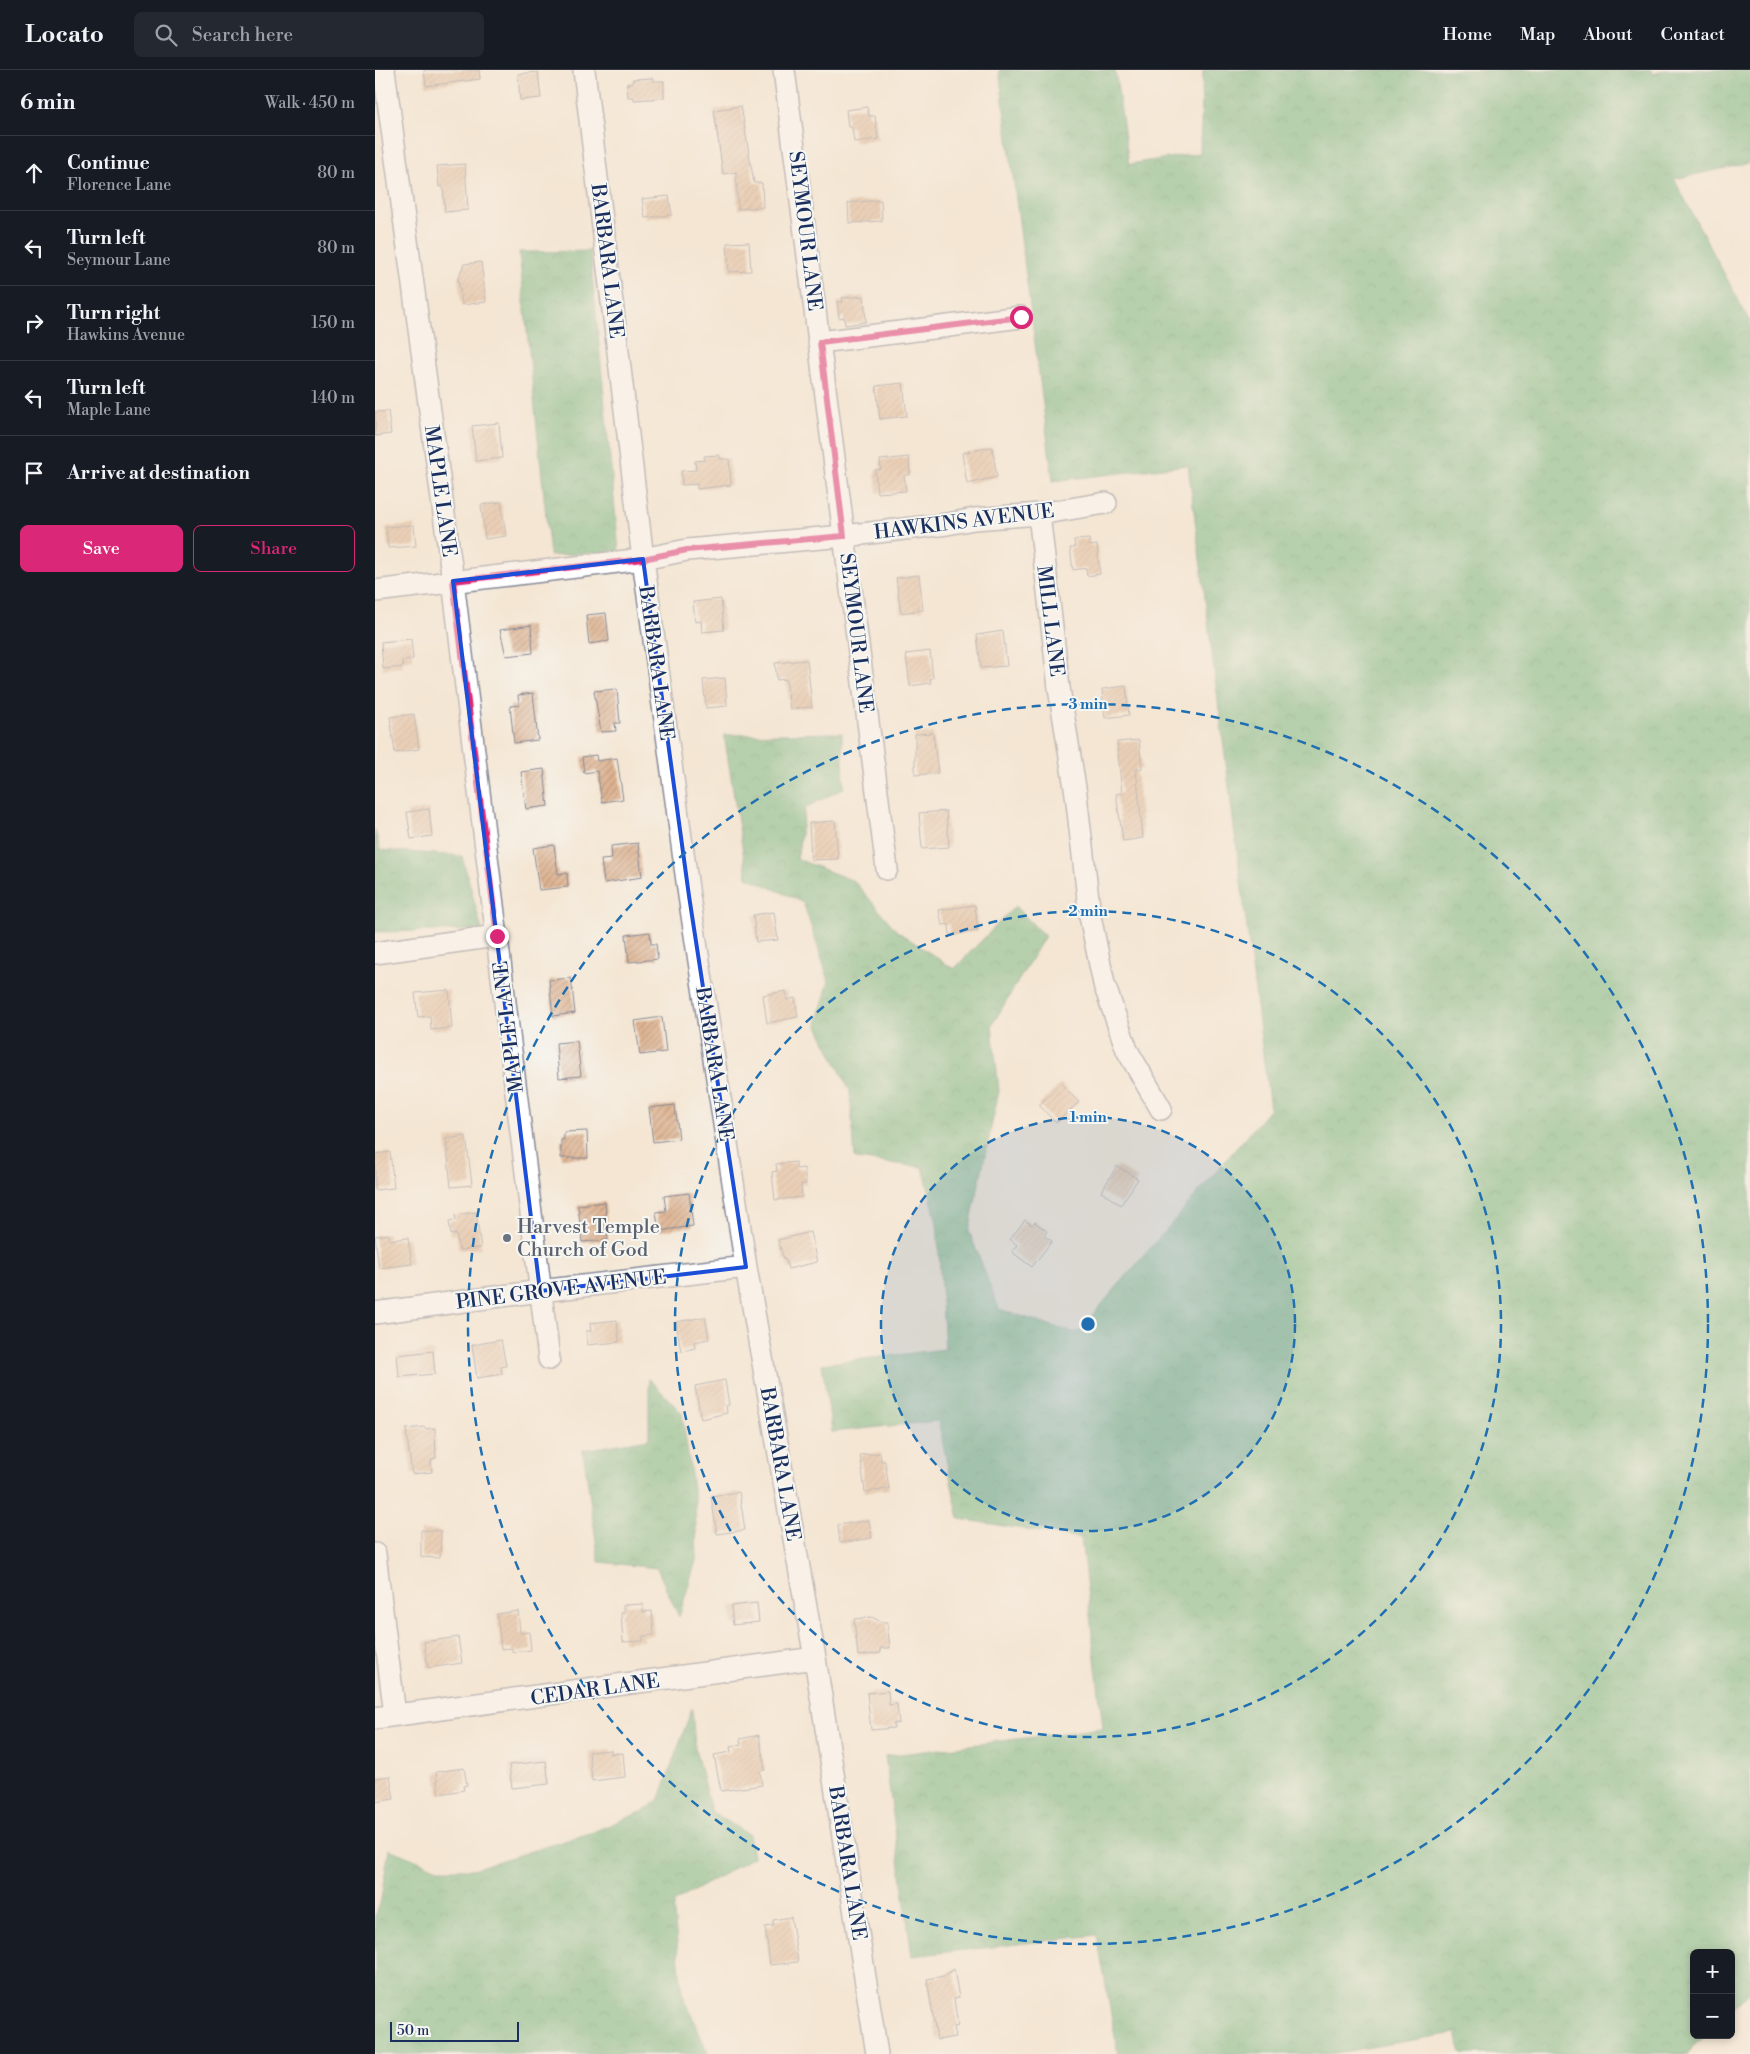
<!DOCTYPE html>
<html lang="en">
<head>
<meta charset="utf-8">
<style>
  body { margin:0; font-family:"Libre Bodoni",serif; background:#242831; color:#f1f3f6 }
  .controls { position:absolute; right:15px; bottom:15px; display:grid; overflow:hidden; border-radius:8px; box-shadow:0 2px 8px #0003 }
  .controls button { width:45px; height:45px; display:grid; place-items:center; padding:0; border:0; border-bottom:1px solid #363941; background:#171b24; color:#f1f3f6; font:25px sans-serif }
  .scale { position:absolute; left:15px; bottom:12px; width:129px; box-sizing:border-box; padding-left:5px; border:2px solid #1b2f5e; border-top:0; font-size:14px; line-height:18px; white-space:nowrap; color:#1b2f5e; -webkit-text-stroke:4px #f6f6f2; paint-order:stroke }
  .stop { position:absolute; width:15px; height:15px; margin:-11px; border:4px solid #db2777; border-radius:50%; background:#fff }
  .stop.end { background:#db2777; border-color:#fff; box-shadow:0 1px 5px #0008 }
  .list { margin:0; padding:0; list-style:none }
  h2 { display:flex; justify-content:space-between; align-items:center; height:65px; margin:0; padding:0 20px; font-size:21px }
  h2 small { font-size:16px; font-weight:400; color:#9ea1a6 }
  .list li { display:grid; grid-template-columns:32px 1fr auto; gap:15px; align-items:center; box-sizing:border-box; height:75px; padding:0 20px; border-top:1px solid #363941 }
  .list b { display:block; font-size:19px; white-space:nowrap }
  .list p { margin:0; font-size:16px; white-space:nowrap; color:#9ea1a6 }
  .list em { font-size:16px; font-style:normal; color:#9ea1a6 }
  .actions { display:flex; gap:10px; padding:15px 20px }
  .actions a { flex:1; padding:11px 0; border:1px solid #db2777; border-radius:8px; text-align:center; font-size:18px; color:#db2777 }
  .actions .main { background:#db2777; color:#fff }
  .icon { flex:none; width:28px; height:28px; fill:none; stroke:currentColor; stroke-width:2; stroke-linecap:round; stroke-linejoin:round }
  .map { position:relative; flex:none; width:1375px; height:1984px; overflow:hidden }
  header { display:flex; align-items:center; gap:30px; box-sizing:border-box; height:70px; padding:0 25px; background:#171b24; border-bottom:1px solid #363941 }
  header strong { font-size:24px }
  nav { display:flex; gap:28px; margin-inline-start:auto; font-size:18px }
  .search { width:350px; height:45px; background:#242831; display:flex; align-items:center; gap:12px; box-sizing:border-box; padding:0 18px; border-radius:8px; color:#9ea1a6; font-size:19px }
  main { display:flex }
  aside { flex:1; background:#171b24 }
  .map>svg:first-child { display:block }
</style>
</head>
<body>
<header>
<strong>Locato</strong>
<div class="search"><svg class="icon" aria-label="search" viewBox="0 0 24 24"><circle cx="10" cy="10" r="6"/><path d="M15 15l6 6"/></svg>Search here</div>
<nav><a>Home</a><a>Map</a><a>About</a><a>Contact</a></nav>
</header>
<main>
<aside>
<h2>6 min<small>Walk · 450 m</small></h2>
<ul class="list">
<li><svg class="icon" aria-label="ahead" viewBox="0 0 24 24"><path d="M12 20V5M6 11l6-6 6 6"/></svg><div><b>Continue</b><p>Florence Lane</p></div><em>80 m</em></li>
<li><svg class="icon" aria-label="left" viewBox="0 0 24 24"><path d="M17 20v-9H6M10 6l-5 5 5 5"/></svg><div><b>Turn left</b><p>Seymour Lane</p></div><em>80 m</em></li>
<li><svg class="icon" aria-label="right" viewBox="0 0 24 24"><path d="M7 20v-9h11M14 6l5 5-5 5"/></svg><div><b>Turn right</b><p>Hawkins Avenue</p></div><em>150 m</em></li>
<li><svg class="icon" aria-label="left" viewBox="0 0 24 24"><path d="M17 20v-9H6M10 6l-5 5 5 5"/></svg><div><b>Turn left</b><p>Maple Lane</p></div><em>140 m</em></li>
<li><svg class="icon" aria-label="arrive" viewBox="0 0 24 24"><path d="M6 21V4h12l-3 4 3 4H6"/></svg><div><b>Arrive at destination</b></div></li>
</ul>
<div class="actions"><a class="main">Save</a><a>Share</a></div>
</aside>
<div class="map">
<svg width="1375" height="1984" viewBox="0 0 1375 1984">
  <defs>
    <pattern id="forest-crowns" width="20" height="18" patternUnits="userSpaceOnUse" patternTransform="scale(1.25)"><rect width="20" height="18" fill="#6ab47b"/><path d="M2 6a3 3 0 1 1 6 0M12 15a3 3 0 1 1 6 0" fill="none" stroke="#569368"/></pattern>
    <pattern id="building-hatch" width="6" height="6" patternUnits="userSpaceOnUse" patternTransform="scale(1.25)"><rect width="6" height="6" fill="#e0b593"/><path d="M-1 1l2-2M0 6l6-6M5 7l2-2" fill="none" stroke="#b5947b"/></pattern>
  </defs>
  <rect width="100%" height="100%" fill="#f6f6f2"/>
  <filter id="ink" filterUnits="userSpaceOnUse"><feTurbulence type="fractalNoise" baseFrequency=".02" numOctaves="2"/><feDisplacementMap in="SourceGraphic" scale="10" xChannelSelector="R" yChannelSelector="G"/><feConvolveMatrix kernelMatrix="1 2 1 2 8 2 1 2 1" color-interpolation-filters="sRGB"/></filter>
  <filter id="wash" filterUnits="userSpaceOnUse"><feTurbulence type="fractalNoise" baseFrequency=".0096" numOctaves="4" result="noise"/><feDisplacementMap in="SourceGraphic" scale="20" xChannelSelector="R" yChannelSelector="G"/><feGaussianBlur stdDeviation="1.12" result="paint"/><feColorMatrix in="noise" values="0 0 0 0 0 0 0 0 0 0 0 0 0 0 0 0 0 1.4 0 .05"/><feComposite in="paint" operator="in"/></filter>
  <g filter="url(#wash)">
    <rect width="100%" height="100%" fill="#f4e6d3"/>
    <path fill="url(#forest-crowns)" stroke="#42726c" d="M624,0h116l14,94 71,-11 3,-83h448l1,4 15,-4h83v93l-76,16 76,143v1670l-19,18v-57h-37v82h12l-19,19h-226l-5,-21 -127,21h-211l-21,-119 -185,21 -27,-200 218,-28 -22,-190 -122,-19 -21,-98 -106,11 -10,-68 123,-15 -8,-126 -14,-56 -68,-8 -5,-68 -33,-67 12,-43 -26,-79 -56,-25 -23,-142 118,-2 2,55 -39,20 -8,51 57,22 43,50 57,38 61,-63 30,30 -53,89 7,66 -30,140 30,78 73,23h6l192,-223 -82,-644 -135,16z
      M215,181l29,300 -69,5 -31,-304z
      M0,760l5,20 82,6 20,74 -107,2z
      M274,1309l33,34 13,89 2,55 -18,60 -22,-49 -58,-6 -16,-112 66,-11z
      M317,1638l3,40 16,63 38,24 4,22 -80,46 9,89 26,62h-333v-138l5,-12 9,-55 49,20h35l117,-36 54,-22 16,-13z"/>
    <g id="blocks">
      <path fill="url(#building-hatch)" d="M49,0h55l1,9 -54,7z
        M163,2l3,26 -21,2 -2,-26z
        M278,8v3h11v17l-30,2v-3h-6l-1,-13 6,-1v-4z
        M366,36l13,77h8l1,24 -25,2 -2,-37 -13,2 -9,-64z
        M492,37l2,9h6l3,23 -24,3 -2,-15h-4l-2,-17z
        M90,94l3,46 -23,2 -2,-26 -4,1 -2,-21z
        M294,126l3,19 -27,3 -3,-19z
        M506,130l1,21 -33,2 -1,-20z
        M374,172l2,29 -22,1 -2,-29z
        M106,192l5,40 -24,3 -4,-27 6,-14z
        M489,226l2,26 -21,3 -1,-8 -5,1 -2,-16h6l-1,-4z
        M528,313l4,33 -27,3 -4,-33z
        M13,341l3,23 -16,2v-24z
        M124,353l3,35 -26,3 -4,-35z
        M617,377l5,30 -30,7 -5,-31z
        M344,385l1,4h9l2,26 -34,4v-5l-15,1 -1,-14 15,-1 -1,-9 10,-1 -1,-4z
        M534,387l1,18h-6l2,16 -29,2 -2,-23 6,-1 -1,-9z
        M126,432l5,34 -21,3 -4,-34z
        M39,455l2,21 -28,2 -2,-21z
        M714,469l1,7 7,-1 3,29 -13,2 -1,-8 -13,2 -3,-22h5l-1,-8z
        M544,505l4,35 -22,3 -5,-35z
        M346,529l3,31 -22,2 -1,-11 -6,1 -2,-20z
        M231,543l3,28 -20,3 -3,-29z
        M156,555l2,28 -27,3 -6,-26z
        M628,561l4,35 -26,2 -4,-33z
        M36,569l2,20 -11,2 1,6 -20,2 -2,-27z
        M555,581l3,27 -3,1 1,4 -21,3 -4,-32z
        M432,590l5,47 -22,2 -4,-30 -9,1 -2,-17z
        M350,608l2,28 -21,2 -3,-28z
        M751,616l3,29 -24,3 -3,-29z
        M242,619l3,34h-5l1,8 -15,1 -7,-41z
        M158,623l5,47 -24,3 -4,-37 9,-1 -1,-10z
        M39,644l5,35 -24,4 -5,-36z
        M558,663l5,40 -23,2v-41z
        M764,670l3,29h-6l7,69 -20,3 -7,-47 6,-1 -5,-51z
        M221,685l1,6 20,-3 6,41 -21,3 -5,-31 -13,2 -2,-16z
        M169,699l4,37 -22,3 -5,-37z
        M54,739l3,27 -21,3 -4,-27z
        M571,741l3,36 -27,2 -3,-36z
        M460,751l3,38 -27,1 -2,-37z
        M263,773l4,34 -38,6 -3,-23 11,-1 -1,-13z
        M179,775l4,29 9,-1 1,14 -29,3 -6,-42z
        M600,835l3,26 -28,4 -1,-11 -7,1 -3,-15z
        M399,842l4,28 -22,2 -3,-27z
        M275,862l1,12h5l2,15 -29,3 -3,-27z
        M196,908l4,35 -22,3 -4,-36z
        M74,920l3,38 -21,2 -1,-14 -12,1 -3,-24z
        M411,921l1,9 8,-2 3,19 -31,6 -4,-28z
        M287,947l4,35 -26,3 -5,-34z
        M202,971l4,35 -22,2 -3,-35z
        M686,1014l18,18 -23,21 -17,-18z
        M300,1035l4,34 -26,3 -4,-34z
        M212,1061l1,27h-27v-18h3v-8z
        M91,1066l6,49 -21,2 -5,-48z
        M15,1082l4,36 -19,2v-36z
        M421,1092v7l8,-1 2,16h-5l1,13 -27,3 -3,-28 5,-1 -1,-7z
        M742,1096l21,13 -17,26 -20,-13z
        M314,1123l4,33 -34,5 -3,-19 10,-1 -2,-15z
        M230,1132l3,38 -26,2 -4,-37z
        M101,1142l5,36 -22,2 -3,-16 -5,1 -2,-14 7,-1 -1,-5z
        M650,1150l7,5 3,-3 12,9 -3,5 8,5 -20,26 -20,-15 5,-7 -7,-6z
        M435,1162l7,30 -29,7 -2,-9h-2l-6,-20z
        M14,1164v6l19,-2 4,26 -33,4 -4,-32z
        M330,1247l4,22 -15,3 1,6 -14,3 -5,-29z
        M242,1250l2,22 -32,3 -1,-14h5l-1,-8z
        M126,1270l5,26 -5,1 1,7 -25,4 -5,-33z
        M58,1281l2,23 -36,3 -2,-22z
        M350,1310l4,25 -3,1 1,7 -26,6 -6,-33z
        M50,1357v2l10,-1 1,30 -4,1 -1,3 1,10 -20,2 -6,-45z
        M505,1383l1,8h4l4,28 -24,3 -5,-37z
        M364,1422l6,38 -28,4 -6,-38z
        M494,1450l3,18 -32,5 -2,-18z
        M46,1460l20,1 -1,27 -19,-1z
        M382,1533l2,19 -26,3 -2,-19z
        M268,1534v8l9,-1 2,24 -11,1v5l-20,1 -2,-29h3l-1,-8z
        M143,1541l2,22 9,-1 2,18 -19,2v-4l-11,1 -4,-35z
        M497,1547l9,5h6l3,26h-10l1,5 -23,3 -4,-37z
        M83,1567l4,26 -34,5 -4,-26z
        M513,1621l1,14 8,-1 2,19 -6,1 1,4 -23,2 -4,-37z
        M384,1665l6,35 -5,1 2,14 -41,6 -7,-36 17,-3 -1,-5 11,-2 -1,-6z
        M236,1680v4l12,-1 2,24 -33,4 -3,-29z
        M171,1691l3,23 -37,4 -3,-23z
        M89,1698l3,17 -4,1 1,4 -25,4 -3,-22z
        M15,1706l4,23 -19,3v-24z
        M416,1847l7,45 -28,3 -5,-38 8,-1v-6z
        M579,1899l5,29 -5,1 4,27 -4,1 2,10 -19,3 -10,-61 17,-3z"/>
    </g>
  </g>
  <g filter="url(#ink)">
    <use href="#blocks" fill-opacity="0" stroke="#888a98" stroke-width="1"/>
    <g fill="none" stroke-linecap="round" stroke-linejoin="round">
      <defs>
        <path id="minor" d="M9,0l69,511 96,778
          M209,0l59,489 46,337 57,371 69,391 62,396
          M409,0l103,799
          M445,272l201,-25
          M664,444l20,174 17,106 14,122 14,68 23,66 34,59
          M0,521l268,-32 44,-9 157,-14 103,-12 27,-5 65,-5 67,-11
          M0,883l121,-17
          M0,1243l165,-22 206,-24
          M0,1484l20,161
          M0,1648l440,-60"/>
      </defs>
      <use href="#minor" stroke="#888a98" stroke-width="24"/>
      <use href="#minor" stroke="#fff" stroke-width="21"/>
    </g>
  </g>
  <g fill="none" stroke-linecap="round" stroke-linejoin="round" filter="url(#ink)">
    <path stroke="#db2777" stroke-width="6" d="M122,866l-44,-355 190,-22 44,-9 157,-14 -24,-194 201,-25"/>
  </g>
  <path d="M0 0H1375V1984H0ZM268,489l46,337 57,371 -206,24 -87,-710z" fill="#f4e6d3" fill-opacity=".55" fill-rule="evenodd"/>
  <path fill="none" stroke="#1d4ed8" stroke-width="4" stroke-linejoin="round" d="M268,489l46,337 57,371 -206,24 -87,-710z"/>
  <circle cx="713" cy="1254" r="207" fill="#1f6fb2" fill-opacity=".12"/>
  <g fill="none" stroke="#1f6fb2" stroke-width="2.5" stroke-dasharray="9 6">
    <circle cx="713" cy="1254" r="207"/>
    <circle cx="713" cy="1254" r="413"/>
    <circle cx="713" cy="1254" r="620"/>
  </g>
  <circle fill="#6b7280" stroke="#f6f6f2" stroke-width="2" cx="132" cy="1168" r="5"/>
  <g text-anchor="middle" stroke-width="4" stroke-linejoin="round" paint-order="stroke">
    <g font-size="20" fill="#1b2f5e" stroke="#f6f6f2">
      <text transform="translate(431 161) rotate(83)" y="7">SEYMOUR LANE</text>
      <text transform="translate(233 191) rotate(83)" y="7">BARBARA LANE</text>
      <text transform="translate(66 421) rotate(82)" y="7">MAPLE LANE</text>
      <text transform="translate(589 451) rotate(-7)" y="7">HAWKINS AVENUE</text>
      <text transform="translate(676 551) rotate(83)" y="7">MILL LANE</text>
      <text transform="translate(482 563) rotate(83)" y="7">SEYMOUR LANE</text>
      <text transform="translate(282 593) rotate(82)" y="7">BARBARA LANE</text>
      <text transform="translate(133 957) rotate(-97)" y="7">MAPLE LANE</text>
      <text transform="translate(340 994) rotate(81)" y="7">BARBARA LANE</text>
      <text transform="translate(186 1219) rotate(-7)" y="7">PINE GROVE AVENUE</text>
      <text transform="translate(406 1394) rotate(80)" y="7">BARBARA LANE</text>
      <text transform="translate(220 1619) rotate(-8)" y="7">CEDAR LANE</text>
      <text transform="translate(473 1793) rotate(81)" y="7">BARBARA LANE</text>
    </g>
    <g font-size="20" fill="#5b616d" stroke="#f6f6f2" text-anchor="start">
      <text x="142" y="1163">Harvest Temple<tspan x="142" dy="23">Church of God</tspan></text>
    </g>
  </g>
  <circle cx="713" cy="1254" r="8" fill="#1f6fb2" stroke="#f6f6f2" stroke-width="2.5"/>
  <g font-size="15" text-anchor="middle" font-weight="bold" fill="#1f6fb2" stroke="#f6f6f2" stroke-width="4" stroke-linejoin="round" paint-order="stroke">
    <text x="713" y="639">3 min</text>
    <text x="713" y="846">2 min</text>
    <text x="713" y="1052">1 min</text>
  </g>
</svg>
<div class="controls">
<button>+</button>
<button>−</button>
</div>
<div class="scale">50 m</div>
<div class="stop" style="left:646px;top:247px"></div>
<div class="stop end" style="left:122px;top:866px"></div>
</div>
</main>
</body>
</html>
